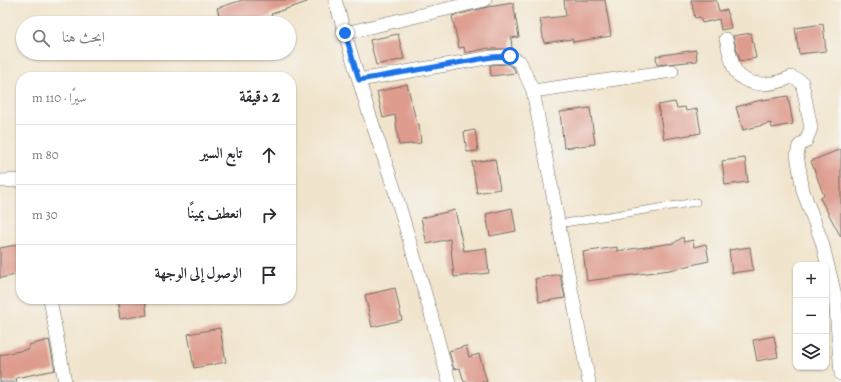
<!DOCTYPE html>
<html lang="ar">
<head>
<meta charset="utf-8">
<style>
  body { margin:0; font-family:Alegreya,Amiri,serif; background:#f2f2f3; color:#2b2b33; direction:rtl }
  .controls { position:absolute; right:12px; bottom:12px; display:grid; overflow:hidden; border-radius:8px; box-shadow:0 1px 3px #0004 }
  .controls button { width:36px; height:36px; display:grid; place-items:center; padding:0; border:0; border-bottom:1px solid #e1e1e2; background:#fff; color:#2b2b33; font:20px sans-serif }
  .stop { position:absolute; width:12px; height:12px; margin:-9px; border:3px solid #1a73e8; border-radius:50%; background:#fff }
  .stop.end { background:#1a73e8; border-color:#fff; box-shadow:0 1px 4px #0008 }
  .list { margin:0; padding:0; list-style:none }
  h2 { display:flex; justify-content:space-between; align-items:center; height:52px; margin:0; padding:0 16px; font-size:17px }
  h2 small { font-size:13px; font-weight:400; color:#7c7c81 }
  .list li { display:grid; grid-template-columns:26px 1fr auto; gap:12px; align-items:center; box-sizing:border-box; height:60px; padding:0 16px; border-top:1px solid #e1e1e2 }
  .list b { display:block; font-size:15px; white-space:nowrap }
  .list em { font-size:13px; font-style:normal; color:#7c7c81 }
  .icon { flex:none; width:22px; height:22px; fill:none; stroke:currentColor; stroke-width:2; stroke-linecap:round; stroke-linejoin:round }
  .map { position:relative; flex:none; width:841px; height:382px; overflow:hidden; direction:ltr }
  .search { position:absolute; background:#fff; box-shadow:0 1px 3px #0004; left:16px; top:16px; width:280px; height:44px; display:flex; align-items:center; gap:10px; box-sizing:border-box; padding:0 14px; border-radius:22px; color:#7c7c81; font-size:15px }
  .panel { position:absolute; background:#fff; box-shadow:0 1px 3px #0004; left:16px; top:72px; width:280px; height:232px; border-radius:16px; direction:rtl }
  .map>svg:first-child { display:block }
</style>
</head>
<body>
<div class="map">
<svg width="841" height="382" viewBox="0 0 841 382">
  <rect width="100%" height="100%" fill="#f6f6f2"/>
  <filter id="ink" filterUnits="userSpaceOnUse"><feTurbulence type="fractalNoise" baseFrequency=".025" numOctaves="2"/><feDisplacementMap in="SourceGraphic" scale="8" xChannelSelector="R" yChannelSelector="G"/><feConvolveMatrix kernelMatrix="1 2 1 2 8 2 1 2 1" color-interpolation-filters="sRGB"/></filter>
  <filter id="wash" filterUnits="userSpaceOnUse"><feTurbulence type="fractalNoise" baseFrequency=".012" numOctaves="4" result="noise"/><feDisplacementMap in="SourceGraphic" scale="16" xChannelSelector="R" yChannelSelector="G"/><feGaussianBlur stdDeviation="0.9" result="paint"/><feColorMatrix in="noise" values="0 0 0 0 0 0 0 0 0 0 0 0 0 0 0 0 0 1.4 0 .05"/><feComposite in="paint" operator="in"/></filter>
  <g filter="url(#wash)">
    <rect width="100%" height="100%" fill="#f1e4cc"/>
    <g id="blocks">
      <path fill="#de9c8e" d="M243,0h64v2l-36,12 1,2 -23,7h-28l-4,-15z
        M564,0h41l6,36 -38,6 -1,-3 -28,4 -4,-24 26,-3z
        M691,0h25l3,11 8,-1 4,18 -10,2 -2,-11 -17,4 -2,-6 -5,1z
        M513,3l6,34 -8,1 1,11h-23v-1l-24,5 -1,-6 -5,1 -7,-32 36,-9z
        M823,24l3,27 -27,3 -4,-26z
        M751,33l5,25 -16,3 -7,-25z
        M398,34l6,25 -28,6 -6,-25z
        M696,50l1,11 -40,4 -1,-9z
        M507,64l7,4 2,5 -25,3 -1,-11z
        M407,84l10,40h2l2,19 -22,2 -4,-30 -12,3 -6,-26z
        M788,96l5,28 -21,4 -1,-5 -28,7 -7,-23 21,-6z
        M675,102l2,6 8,-1 1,4 11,-2 4,24 -37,6 -6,-34z
        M590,108l5,36 -31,4 -4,-36z
        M475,130l3,21 -11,1 -3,-20z
        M841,149v88l-21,-39 4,-2 -13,-35z
        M745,158l3,24 -23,3 -3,-24z
        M495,159l5,30 -23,4 -5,-31z
        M512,208l4,23 -26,5 -4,-22z
        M455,210l9,41 22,-3 3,25 -35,4 -4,-38 -23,5 -6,-26z
        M683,237l1,5 9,-2 1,7 12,-3 3,17 -39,9 -83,11 -4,-29 34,-5v4l57,-8z
        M21,244v30l-21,4v-30z
        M750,247l3,23 -21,3 -3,-23z
        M560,274l5,24 -26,4 -4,-23z
        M395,288l7,32 -30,7 -7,-32z
        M117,299h28l2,16 -27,4z
        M220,328l6,34 -32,6 -6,-34z
        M774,336l4,21 -21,4 -4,-21z
        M49,340l6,30 -39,8 1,4h-17v-27l29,-6v-4z
        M466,346l3,11 10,-3 8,28h-23l-4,-14 -6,1 -5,-18z"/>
    </g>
  </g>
  <g filter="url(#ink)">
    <use href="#blocks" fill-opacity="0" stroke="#706c63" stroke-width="1"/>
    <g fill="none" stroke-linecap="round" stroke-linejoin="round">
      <defs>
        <path id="lane" d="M558,224l138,-22"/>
        <path id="street" d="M335,0l32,107 27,81 37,126 18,68
          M345,33l140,-33
          M726,39c2,7 6,27 10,33 13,17 39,13 55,5l11,5 9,46 -5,13 -7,5 -2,9 6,36 19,51 13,53 6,79
          M359,80l133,-23 17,-1 11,6 13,29 56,291
          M533,91l139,-20
          M0,181l21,-1
          M50,299l15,83"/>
      </defs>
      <use href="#lane" stroke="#706c63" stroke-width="8"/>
      <use href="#street" stroke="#706c63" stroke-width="14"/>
      <use href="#lane" stroke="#fff" stroke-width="7"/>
      <use href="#street" stroke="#fff" stroke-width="13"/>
    </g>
  </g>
  <g fill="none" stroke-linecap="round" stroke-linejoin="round" filter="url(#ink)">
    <path stroke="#1a73e8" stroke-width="5" d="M345,33l14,47 133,-23 18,-1"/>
  </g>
</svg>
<div class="controls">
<button>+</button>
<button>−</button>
<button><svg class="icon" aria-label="layers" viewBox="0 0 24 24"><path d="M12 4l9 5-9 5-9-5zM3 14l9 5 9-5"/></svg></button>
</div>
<div class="stop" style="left:510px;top:56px"></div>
<div class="stop end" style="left:345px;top:33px"></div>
<div class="search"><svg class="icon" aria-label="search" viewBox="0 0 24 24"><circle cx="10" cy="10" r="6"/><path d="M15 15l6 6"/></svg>ابحث هنا</div>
<section class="panel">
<h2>2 دقيقة<small>سيرًا · 110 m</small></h2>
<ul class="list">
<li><svg class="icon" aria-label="ahead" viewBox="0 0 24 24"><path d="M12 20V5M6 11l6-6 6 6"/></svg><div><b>تابع السير</b></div><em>80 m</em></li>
<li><svg class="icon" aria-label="right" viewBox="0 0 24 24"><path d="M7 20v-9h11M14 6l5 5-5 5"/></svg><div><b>انعطف يمينًا</b></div><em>30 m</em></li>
<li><svg class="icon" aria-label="arrive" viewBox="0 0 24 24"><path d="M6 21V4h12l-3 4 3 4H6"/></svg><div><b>الوصول إلى الوجهة</b></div></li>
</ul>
</section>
</div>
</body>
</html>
